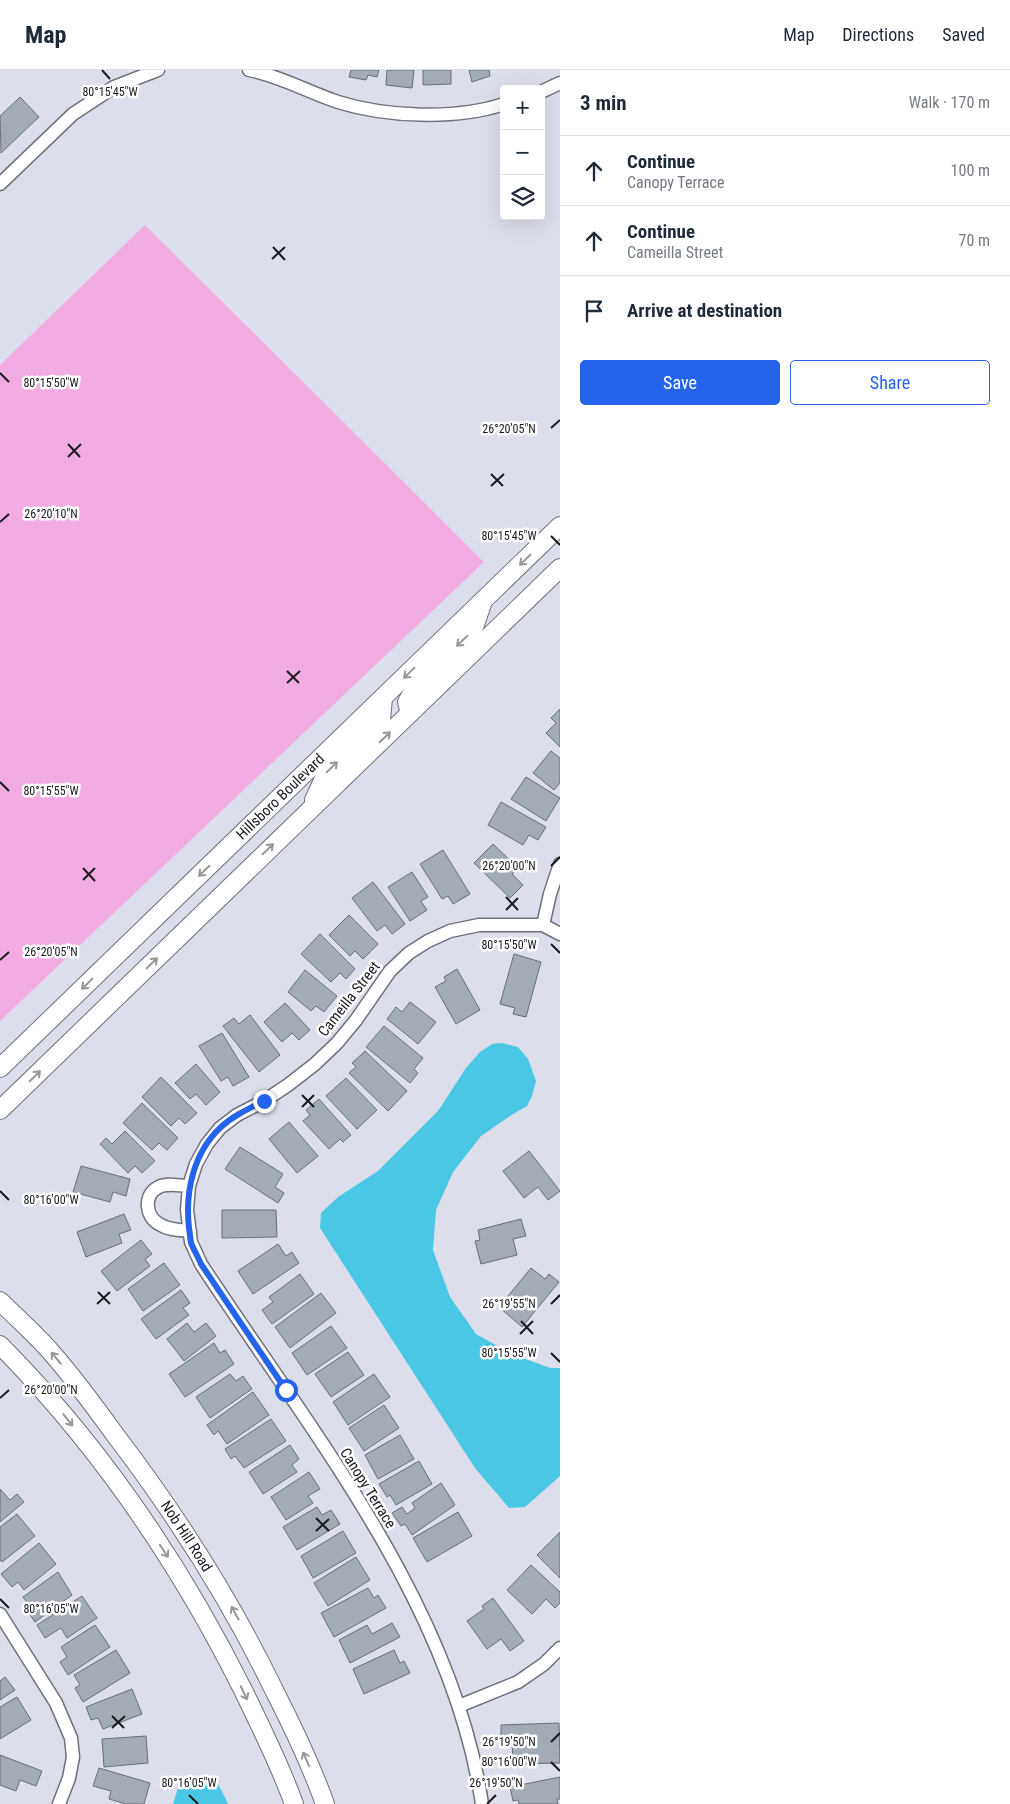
<!DOCTYPE html>
<html lang="en">
<head>
<meta charset="utf-8">
<style>
  body { margin:0; font-family:"Roboto Condensed",sans-serif; background:#f6f6f7; color:#1f2937 }
  .controls { position:absolute; right:15px; top:15px; display:grid; overflow:hidden; border-radius:5px; box-shadow:0 5px 20px #0002 }
  .controls button { width:45px; height:45px; display:grid; place-items:center; padding:0; border:0; border-bottom:1px solid #e0e1e3; background:#fff; color:#1f2937; font:25px sans-serif }
  .stop { position:absolute; width:15px; height:15px; margin:-11px; border:4px solid #2563eb; border-radius:50%; background:#fff }
  .stop.end { background:#2563eb; border-color:#fff; box-shadow:0 1px 5px #0008 }
  .list { margin:0; padding:0; list-style:none }
  h2 { display:flex; justify-content:space-between; align-items:center; height:65px; margin:0; padding:0 20px; font-size:21px }
  h2 small { font-size:16px; font-weight:400; color:#747a83 }
  .list li { display:grid; grid-template-columns:32px 1fr auto; gap:15px; align-items:center; box-sizing:border-box; height:70px; padding:0 20px; border-top:1px solid #e0e1e3 }
  .list b { display:block; font-size:19px; white-space:nowrap }
  .list p { margin:0; font-size:16px; white-space:nowrap; color:#747a83 }
  .list em { font-size:16px; font-style:normal; color:#747a83 }
  .actions { display:flex; gap:10px; padding:15px 20px }
  .actions a { flex:1; padding:11px 0; border:1px solid #2563eb; border-radius:5px; text-align:center; font-size:18px; color:#2563eb }
  .actions .main { background:#2563eb; color:#fff }
  .icon { flex:none; width:28px; height:28px; fill:none; stroke:currentColor; stroke-width:2; stroke-linecap:round; stroke-linejoin:round }
  .map { position:relative; flex:none; width:560px; height:1734px; overflow:hidden }
  header { display:flex; align-items:center; gap:30px; box-sizing:border-box; height:70px; padding:0 25px; background:#fff; border-bottom:1px solid #e0e1e3 }
  header strong { font-size:24px }
  nav { display:flex; gap:28px; margin-inline-start:auto; font-size:18px }
  main { display:flex }
  aside { flex:1; background:#fff }
  .map>svg:first-child { display:block }
</style>
</head>
<body>
<header>
<strong>Map</strong>
<nav><a>Map</a><a>Directions</a><a>Saved</a></nav>
</header>
<main>
<div class="map">
<svg width="560" height="1734" viewBox="0 0 560 1734">
  <rect width="100%" height="100%" fill="#dcdfeb"/>
  <path fill="#f2ace1" d="M145,155l339,337 -484,459v-656z"/>
  <path fill="#49c7e4" d="M502,973l16,4 10,12 8,22 -4,15 -5,10 -14,8 -32,22 -28,36 -17,38 -3,40 17,47 26,37 36,20 38,14h10v108l-35,31 -16,1 -34,-40 -155,-240 1,-15 17,-16 40,-26 60,-60 28,-43 14,-16 12,-8z
    M189,1706c27,0 28,4 39,28h-55l6,-19z"/>
  <path fill="#a3acb5" stroke="#666e76" d="M351,0h28l-2,7 -9,-2 -2,5 -17,-3z
    M387,0h27l-2,18 -26,-3z
    M423,0h28v14l-28,1z
    M469,0h20l1,6 -18,6z
    M20,27l19,20 -38,36 -1,-37z
    M560,639v38l-14,-14 10,-10 -5,-5z
    M551,681l9,7v25l-6,7 -21,-17z
    M526,707l34,21 -14,23 -35,-22z
    M501,732l45,25 -8,13 -9,-5 -6,10 -35,-20z
    M493,774l25,24 -6,6 11,11 -13,13 -36,-35z
    M443,780l27,44 -17,10 -5,-8 -6,3 -22,-35z
    M412,802l16,25 -7,4 6,9 -17,11 -22,-34z
    M373,812l32,42 -13,10 -7,-9 -8,6 -25,-33z
    M349,845l29,29 -15,15 -8,-8 -5,5 -21,-21z
    M320,864l35,35 -9,10 -6,-6 -9,9 -30,-28z
    M514,884l27,8 -15,55 -13,-3 2,-6 -15,-4z
    M457,899l23,41 -24,14 -21,-37 11,-6 -2,-4z
    M305,900l32,26 -13,16 -8,-6 -5,5 -23,-19z
    M410,932l26,20 -18,22 -31,-25 9,-12 6,5z
    M285,933l25,27 -11,10 -7,-7 -10,9 -18,-20z
    M250,945l30,40 -21,17 -36,-46 11,-8 5,6z
    M384,956l39,32 -9,11 4,4 -8,10 -44,-36z
    M222,963l27,44 -16,9 -5,-9 -7,4 -22,-35z
    M365,981l42,40 -19,20 -39,-38 7,-6 -4,-4z
    M196,994l24,28 -14,13 -10,-11 -6,5 -15,-16z
    M161,1007l36,36 -12,11 -6,-6 -8,8 -29,-29z
    M346,1008l31,32 -20,19 -31,-33z
    M319,1029l32,36 -8,7 -3,-3 -11,10 -26,-28 7,-6 -4,-5z
    M142,1033l36,35 -11,12 -8,-7 -7,7 -29,-27z
    M289,1052l29,34 -21,17 -28,-34z
    M125,1061l30,30 -13,12 -7,-7 -7,7 -28,-29 6,-6 6,6z
    M240,1077l43,27 -8,13 9,6 -6,10 -53,-34z
    M529,1081l31,40 -12,9 -10,-13 -14,11 -21,-27z
    M81,1096l49,13 -4,17 -13,-4 -3,10 -37,-10z
    M222,1140h54l1,27 -55,1z
    M124,1144l7,16 -12,4 3,9 -36,14 -9,-25z
    M521,1149l5,17 -13,3 4,16 -36,9 -6,-23 5,-1 -2,-10z
    M141,1170l11,14 -7,5 5,7 -33,25 -16,-20z
    M278,1174l8,12 6,-4 7,11 -46,31 -15,-23z
    M164,1193l16,22 -37,26 -15,-22z
    M531,1198l14,11 4,-5 10,8 -37,45 -23,-20z
    M300,1204l14,20 -42,30 -10,-14 11,-8 -4,-5z
    M181,1220l9,13 -7,5 6,7 -33,24 -15,-20z
    M321,1223l15,20 -46,35 -15,-21z
    M187,1253l7,9 12,-9 10,13 -32,25 -17,-22z
    M331,1256l16,22 -40,27 -15,-22z
    M214,1273l6,10 5,-3 9,14 -49,33 -16,-23z
    M348,1282l16,23 -33,22 -16,-23z
    M230,1304l6,7 7,-5 9,13 -42,29 -14,-21z
    M374,1304l16,23 -42,28 -15,-23z
    M253,1322l16,23 -42,29 -9,-13 -4,4 -7,-10z
    M384,1335l15,23 -35,23 -15,-23z
    M271,1349l15,22 -42,27 -9,-12 -4,3 -6,-10z
    M400,1365l14,24 -36,20 -13,-24z
    M290,1375l9,14 -7,6 5,7 -34,22 -14,-22z
    M419,1391l13,23 -36,21 -6,-10 -3,2 -8,-13z
    M309,1402l11,17 -12,7 5,7 -27,17 -15,-23z
    M441,1413l14,22 -43,30 -7,-11 -4,2 -9,-13 10,-6 5,7 8,-6 -3,-5z
    M0,1419l10,11 7,-6 7,8 -24,20z
    M317,1437l5,8 9,-5 9,14 -43,26 -14,-23z
    M458,1442l14,24 -45,26 -14,-24z
    M17,1444l18,22 -33,26 -2,-2v-33z
    M343,1461l13,22 -43,25 -12,-22z
    M560,1462v46l-23,-23z
    M39,1473l17,21 -32,26 -6,-8 -6,5 -11,-13z
    M356,1487l14,23 -42,26 -14,-23z
    M531,1495l29,27v11l-5,5 -9,-9 -14,15 -25,-24z
    M58,1502l14,23 -37,27 -9,-13 4,-3 -7,-9z
    M368,1518l6,10 4,-3 8,13 -52,29 -13,-24z
    M82,1526l15,22 -30,20 -6,-10 -16,10 -8,-13z
    M493,1528l31,43 -14,10 -9,-12 -14,10 -20,-28 17,-12 -2,-3z
    M392,1553l8,14 -50,26 -11,-23 28,-15 5,9z
    M95,1555l15,22 -42,28 -8,-13 7,-5 -6,-10z
    M116,1580l14,23 -47,29 -8,-14 5,-3 -6,-10z
    M394,1580l6,13 4,-2 6,12 -46,21 -11,-25z
    M5,1607l10,13 -15,10v-19z
    M132,1619l10,25 -39,15 -5,-11 -7,2 -5,-13z
    M17,1627l14,23 -31,19v-32z
    M559,1653l1,40 -47,1 -1,-23 -11,1v-17z
    M146,1666l2,27 -44,4 -2,-28z
    M0,1685l42,16 -6,15 -16,-6 -4,11 -16,-6z
    M99,1698l51,15 -6,21h-18l-17,-5 2,-8 -18,-5z
    M560,1707v22h-3l1,5h-39l-1,-4 -5,1 -3,-14z"/>
  <g fill="none" stroke-linecap="round" stroke-linejoin="round">
    <defs>
      <path id="street" d="M249,0c31,6 59,22 89,32 48,15 118,18 166,2
        M541,22l19,-9
        M0,114l73,-70 41,-27 44,-17
        M543,855l7,-31 10,-30
        M189,1116c-10,0 -23,-4 -32,2 -14,8 -11,29 2,36 9,6 20,6 31,7
        M0,1544l56,89 15,35 2,19 -4,21 -10,26
        M459,1636l59,-24 26,-18 16,-16
        M482,1734c-29,-200 -173,-375 -281,-540l-10,-22 -4,-32 2,-24 7,-22 11,-20 13,-16 17,-13 27,-14 24,-16 27,-21 22,-21 19,-23 34,-49 19,-18 19,-12 22,-10 29,-6h64l17,9"/>
      <g id="secondary">
        <path d="M410,643l-3,-11 11,-18 55,-54 9,-26"/>
        <path d="M314,730l12,-26 55,-54 2,-22"/>
        <path id="s1" d="M0,998l560,-542"/>
        <path d="M0,1040l560,-542"/>
        <path id="s2" d="M0,1231c17,17 35,33 51,51 23,26 44,55 65,84 61,80 114,163 158,254 19,37 37,75 51,114"/>
        <path d="M0,1275c100,101 180,219 243,345 18,37 37,75 51,114"/>
      </g>
    </defs>
    <use href="#street" stroke="#6f717b" stroke-width="15"/>
    <use href="#secondary" stroke="#6f717b" stroke-width="20"/>
    <use href="#street" stroke="#fff" stroke-width="12"/>
    <use href="#secondary" stroke="#fff" stroke-width="18"/>
  </g>
  <defs><path id="oneway-shaft" d="M-6 0H5M1.5-3L5.5 0L1.5 3" fill="none" stroke-width="1.6" stroke-linecap="round" stroke-linejoin="round" transform="scale(1.25)"/></defs>
  <g stroke="#98989a">
    <use href="#oneway-shaft" transform="translate(525 490) rotate(136)"/>
    <use href="#oneway-shaft" transform="translate(462 571) rotate(136)"/>
    <use href="#oneway-shaft" transform="translate(409 603) rotate(136)"/>
    <use href="#oneway-shaft" transform="translate(385 667) rotate(-44)"/>
    <use href="#oneway-shaft" transform="translate(332 697) rotate(-45)"/>
    <use href="#oneway-shaft" transform="translate(268 779) rotate(-44)"/>
    <use href="#oneway-shaft" transform="translate(204 801) rotate(136)"/>
    <use href="#oneway-shaft" transform="translate(152 893) rotate(-44)"/>
    <use href="#oneway-shaft" transform="translate(87 914) rotate(136)"/>
    <use href="#oneway-shaft" transform="translate(35 1006) rotate(-44)"/>
    <use href="#oneway-shaft" transform="translate(56 1288) rotate(-130)"/>
    <use href="#oneway-shaft" transform="translate(68 1350) rotate(52)"/>
    <use href="#oneway-shaft" transform="translate(164 1481) rotate(56)"/>
    <use href="#oneway-shaft" transform="translate(235 1543) rotate(-119)"/>
    <use href="#oneway-shaft" transform="translate(244 1623) rotate(64)"/>
    <use href="#oneway-shaft" transform="translate(306 1689) rotate(-114)"/>
  </g>
  <g fill="none" stroke-linecap="round" stroke-linejoin="round">
    <path stroke="#2563eb" stroke-width="6" d="M264,1031c-16,8 -31,15 -43,26 -28,26 -36,65 -32,101 1,5 1,10 2,15 3,7 7,14 10,21l85,126"/>
  </g>
  <path fill="none" stroke="#191a1e" stroke-width="2" d="M102,0l8,9M273,177l12,13M272,189l13,-12M0,303l9,9M551,358l9,-8M68,374l12,13M68,387l13,-13M491,404l12,12M491,416l13,-12M0,452l9,-8M551,466l9,9M287,601l12,12M287,613l13,-12M0,712l9,9M551,796l9,-9M83,798l12,13M83,810l12,-12M506,827l12,13M506,840l12,-12M551,874l9,9M0,890l9,-8M302,1025l12,12M302,1037l12,-12M0,1121l9,9M98,1222l12,12M97,1234l13,-12M551,1234l9,-9M521,1251l12,13M520,1264l13,-13M551,1283l9,9M0,1328l9,-8M316,1448l13,13M316,1461l13,-12M0,1529l9,9M112,1646l12,12M112,1658l13,-12M551,1672l9,-9M551,1692l9,9M189,1725l9,9M487,1734l9,-9"/>
  <g text-anchor="middle" stroke-width="5" stroke-linejoin="round" paint-order="stroke">
    <g font-size="15" fill="#191a1e" stroke="#fff">
      <text dy="5" stroke="none"><textPath href="#s1" startOffset="390">Hillsboro Boulevard</textPath></text>
      <text transform="translate(349 929) rotate(-52)" y="5">Cameilla Street</text>
      <text transform="translate(368 1418) rotate(58)" y="5">Canopy Terrace</text>
      <text dy="5" stroke="none"><textPath href="#s2" startOffset="301">Nob Hill Road</textPath></text>
    </g>
  </g>
  <g font-size="12" text-anchor="middle" fill="#191a1e" stroke="#fff" stroke-width="5" stroke-linejoin="round" paint-order="stroke">
    <text x="110" y="26">80°15'45"W</text>
    <text x="51" y="317">80°15'50"W</text>
    <text x="509" y="363">26°20'05"N</text>
    <text x="51" y="448">26°20'10"N</text>
    <text x="509" y="470">80°15'45"W</text>
    <text x="51" y="725">80°15'55"W</text>
    <text x="509" y="800">26°20'00"N</text>
    <text x="509" y="879">80°15'50"W</text>
    <text x="51" y="886">26°20'05"N</text>
    <text x="51" y="1134">80°16'00"W</text>
    <text x="509" y="1238">26°19'55"N</text>
    <text x="509" y="1287">80°15'55"W</text>
    <text x="51" y="1324">26°20'00"N</text>
    <text x="51" y="1543">80°16'05"W</text>
    <text x="509" y="1676">26°19'50"N</text>
    <text x="509" y="1696">80°16'00"W</text>
    <text x="189" y="1717">80°16'05"W</text>
    <text x="496" y="1717">26°19'50"N</text>
  </g>
</svg>
<div class="controls">
<button>+</button>
<button>−</button>
<button><svg class="icon" aria-label="layers" viewBox="0 0 24 24"><path d="M12 4l9 5-9 5-9-5zM3 14l9 5 9-5"/></svg></button>
</div>
<div class="stop" style="left:286px;top:1320px"></div>
<div class="stop end" style="left:264px;top:1031px"></div>
</div>
<aside>
<h2>3 min<small>Walk · 170 m</small></h2>
<ul class="list">
<li><svg class="icon" aria-label="ahead" viewBox="0 0 24 24"><path d="M12 20V5M6 11l6-6 6 6"/></svg><div><b>Continue</b><p>Canopy Terrace</p></div><em>100 m</em></li>
<li><svg class="icon" aria-label="ahead" viewBox="0 0 24 24"><path d="M12 20V5M6 11l6-6 6 6"/></svg><div><b>Continue</b><p>Cameilla Street</p></div><em>70 m</em></li>
<li><svg class="icon" aria-label="arrive" viewBox="0 0 24 24"><path d="M6 21V4h12l-3 4 3 4H6"/></svg><div><b>Arrive at destination</b></div></li>
</ul>
<div class="actions"><a class="main">Save</a><a>Share</a></div>
</aside>
</main>
</body>
</html>
